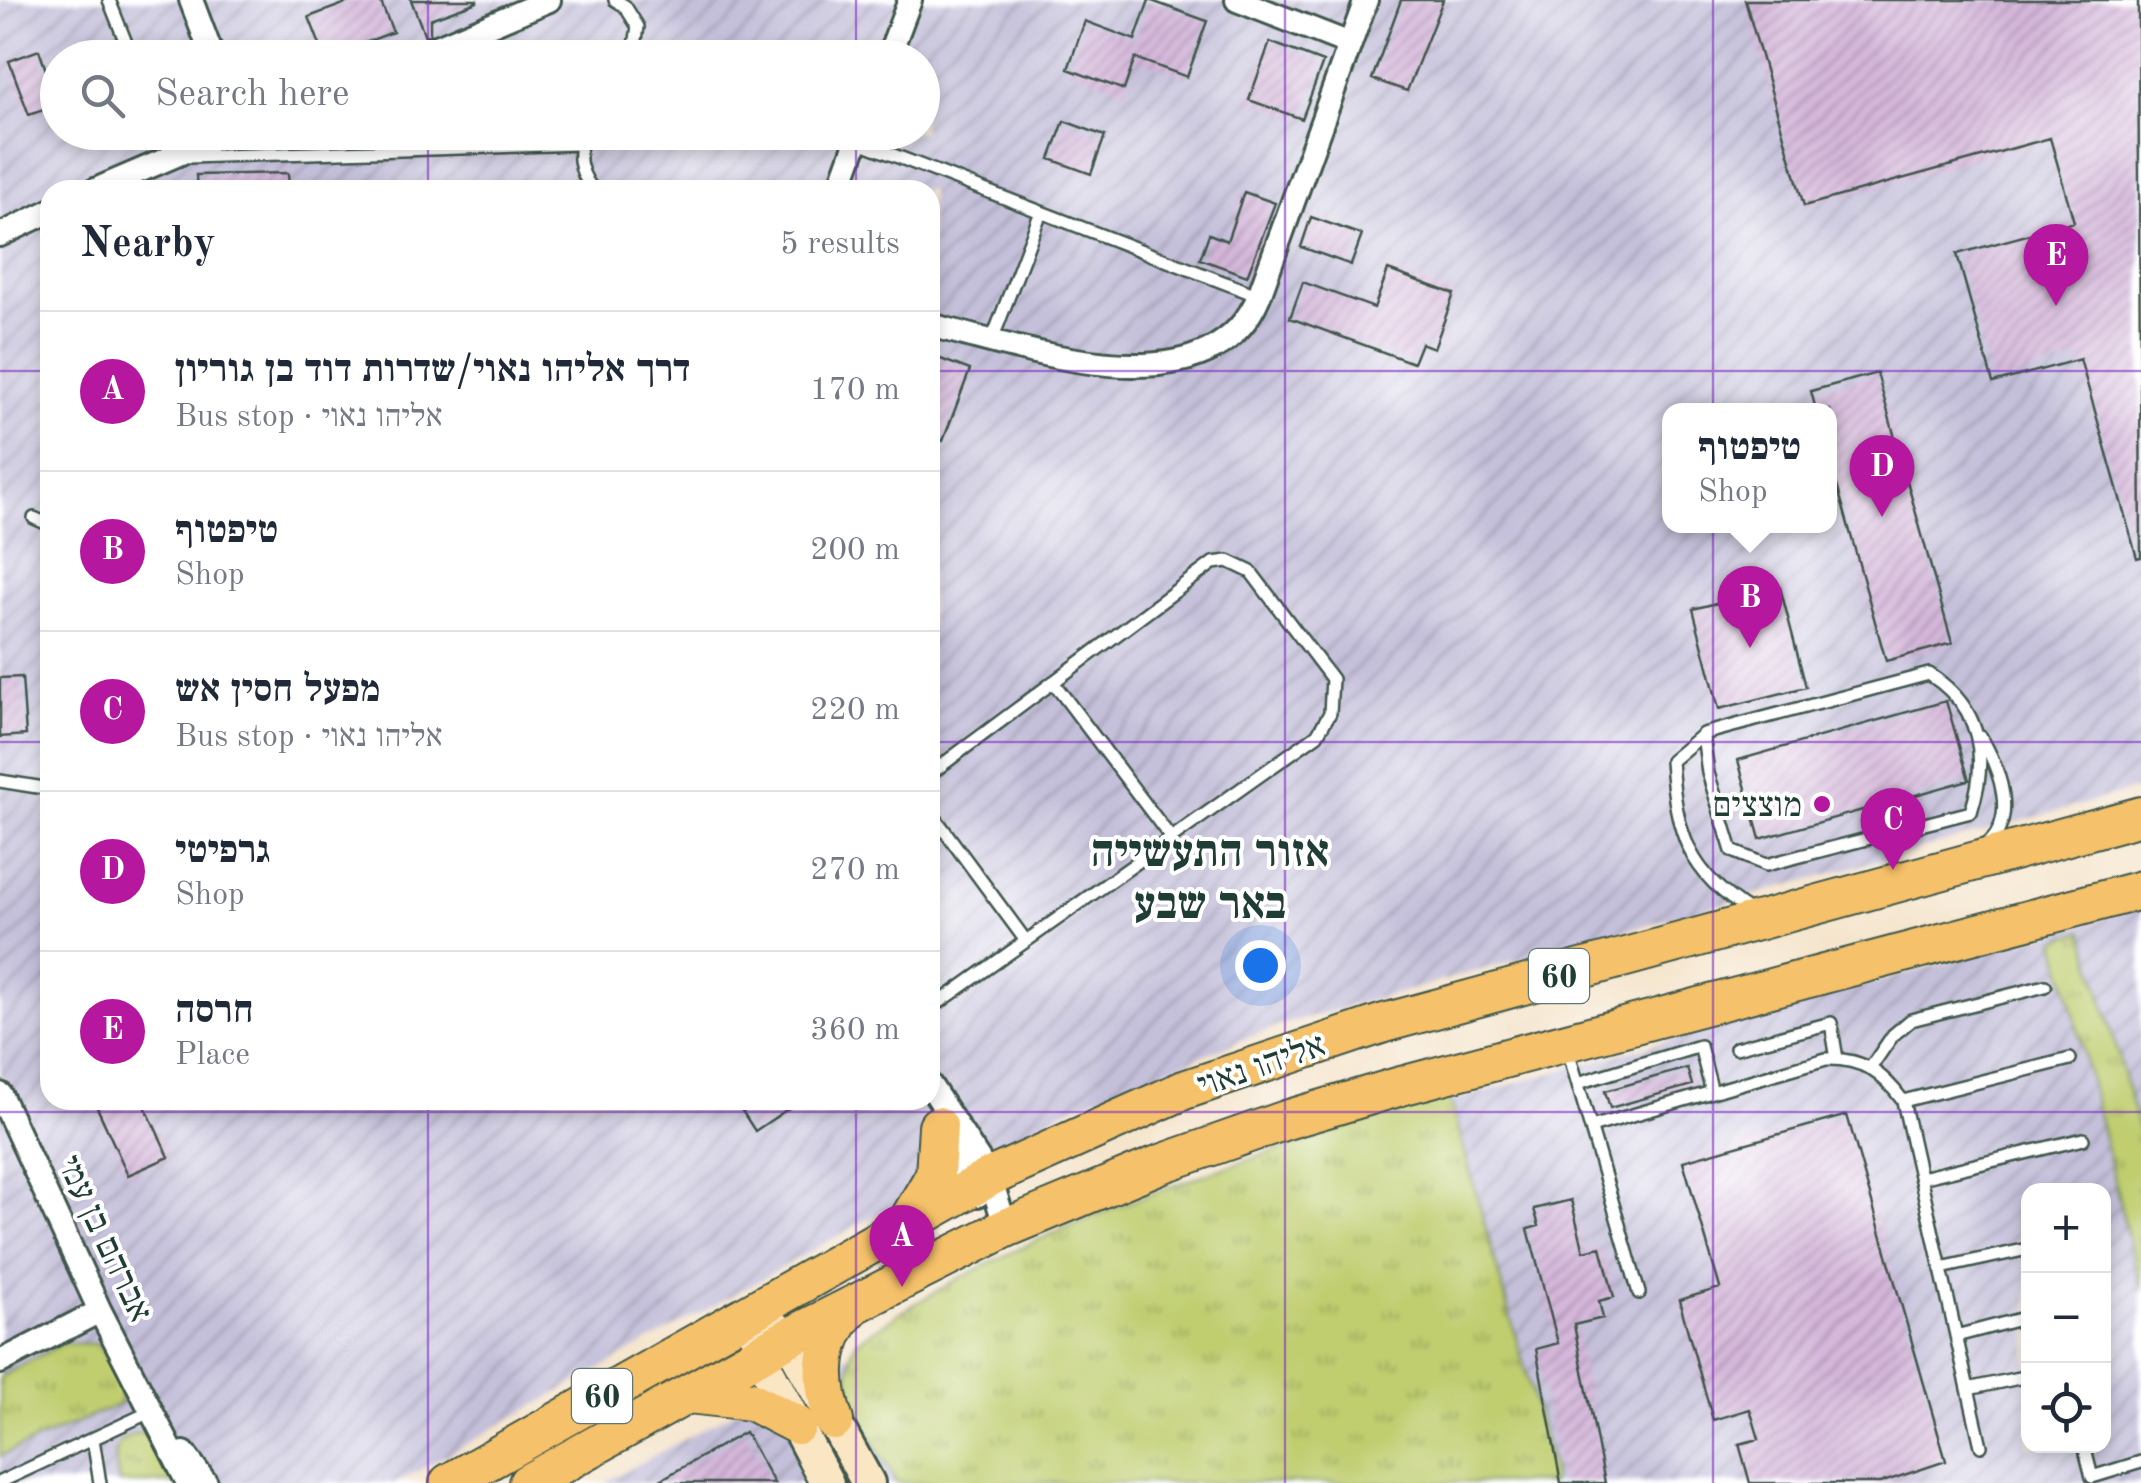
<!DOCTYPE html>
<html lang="en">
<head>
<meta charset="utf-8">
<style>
  body { margin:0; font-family:"Old Standard TT","Frank Ruhl Libre",serif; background:#f2f2f3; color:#1f2937 }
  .controls { position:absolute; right:30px; bottom:30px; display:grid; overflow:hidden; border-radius:20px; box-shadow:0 5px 15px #0003 }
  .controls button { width:90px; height:90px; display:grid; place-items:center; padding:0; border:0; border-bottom:2px solid #e0e1e3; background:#fff; color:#1f2937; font:50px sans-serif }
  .you { position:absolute; left:1260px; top:965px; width:35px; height:35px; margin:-25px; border:8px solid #fff; border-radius:50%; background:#1a73e8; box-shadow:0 0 0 15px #1a73e833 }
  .badge { display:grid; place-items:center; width:65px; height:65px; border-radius:50%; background:#b5179e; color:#fff; font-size:32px; font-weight:700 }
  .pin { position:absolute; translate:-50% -82px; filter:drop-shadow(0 2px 5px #0008) }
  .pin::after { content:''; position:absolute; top:52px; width:35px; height:30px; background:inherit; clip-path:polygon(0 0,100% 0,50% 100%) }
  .popup { position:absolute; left:1662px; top:403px; width:175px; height:130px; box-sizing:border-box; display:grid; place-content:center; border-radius:20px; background:#fff; filter:drop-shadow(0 2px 8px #0005); font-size:32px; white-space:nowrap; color:#747a83 }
  .popup b { font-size:38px; color:#1f2937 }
  .popup::after { content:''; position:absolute; left:50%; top:100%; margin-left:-20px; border:20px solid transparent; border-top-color:#fff }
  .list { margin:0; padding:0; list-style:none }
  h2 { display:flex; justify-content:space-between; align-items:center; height:130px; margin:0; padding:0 40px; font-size:42px }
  h2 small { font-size:32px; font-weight:400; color:#747a83 }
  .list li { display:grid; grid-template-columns:65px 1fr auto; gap:30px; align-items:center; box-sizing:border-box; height:160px; padding:0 40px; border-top:2px solid #e0e1e3 }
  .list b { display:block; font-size:38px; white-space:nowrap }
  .list p { margin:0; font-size:32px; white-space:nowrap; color:#747a83 }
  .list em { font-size:32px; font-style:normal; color:#747a83 }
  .icon { flex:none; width:55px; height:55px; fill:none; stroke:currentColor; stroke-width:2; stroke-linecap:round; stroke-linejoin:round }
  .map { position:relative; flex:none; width:2141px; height:1483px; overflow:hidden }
  .search { position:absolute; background:#fff; box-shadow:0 5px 15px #0003; left:40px; top:40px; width:900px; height:110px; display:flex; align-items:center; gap:25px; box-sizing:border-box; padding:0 35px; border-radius:55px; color:#747a83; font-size:38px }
  .panel { position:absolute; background:#fff; box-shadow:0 5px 15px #0003; left:40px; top:180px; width:900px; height:930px; border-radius:30px }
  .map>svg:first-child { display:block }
</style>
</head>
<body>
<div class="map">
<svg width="2141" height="1483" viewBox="0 0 2141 1483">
  <defs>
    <pattern id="industrial-furrows" width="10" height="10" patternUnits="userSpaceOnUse" patternTransform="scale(2.5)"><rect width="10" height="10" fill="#c5c0da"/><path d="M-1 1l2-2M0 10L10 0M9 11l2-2" fill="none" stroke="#9f9db2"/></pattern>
    <pattern id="grass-tufts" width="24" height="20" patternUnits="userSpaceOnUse" patternTransform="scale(2.5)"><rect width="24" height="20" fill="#c0ce70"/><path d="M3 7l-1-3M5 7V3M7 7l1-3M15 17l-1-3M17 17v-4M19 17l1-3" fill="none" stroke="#9ba85d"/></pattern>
    <pattern id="building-hatch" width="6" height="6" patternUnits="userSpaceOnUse" patternTransform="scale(2.5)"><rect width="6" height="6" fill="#d6b7db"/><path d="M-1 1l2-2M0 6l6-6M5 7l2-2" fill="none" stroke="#ad96b2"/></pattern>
  </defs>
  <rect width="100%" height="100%" fill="#fff"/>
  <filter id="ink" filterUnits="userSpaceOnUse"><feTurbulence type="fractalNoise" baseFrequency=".01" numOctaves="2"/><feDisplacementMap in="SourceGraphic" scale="20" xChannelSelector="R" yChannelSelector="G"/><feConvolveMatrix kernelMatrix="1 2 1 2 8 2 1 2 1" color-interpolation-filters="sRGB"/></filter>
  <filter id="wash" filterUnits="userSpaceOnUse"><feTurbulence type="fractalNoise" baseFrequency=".0048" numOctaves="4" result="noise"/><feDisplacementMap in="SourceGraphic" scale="40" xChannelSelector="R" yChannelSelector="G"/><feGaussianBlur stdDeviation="2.25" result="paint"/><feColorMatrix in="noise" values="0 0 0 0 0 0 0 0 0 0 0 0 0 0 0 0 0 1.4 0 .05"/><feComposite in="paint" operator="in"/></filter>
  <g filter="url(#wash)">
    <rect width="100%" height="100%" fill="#f5e5cd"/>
    <path fill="url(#industrial-furrows)" fill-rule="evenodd" d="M0,0h2141v788l-863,238 -213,83 -669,374h-396zM58,58h864v74h-864zM50,190h880v910h-880zM1670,410h160v116h-160z
      M2141,908v575h-1537l137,-75 397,-196 210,-82zM2028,1190h76v256h-76z"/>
    <path fill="url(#grass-tufts)" stroke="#708652" stroke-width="2.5" d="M2084,931l57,207v153l-85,-351z
      M1449,1095l103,372v16h-655c-24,-45 -62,-88 -42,-140 177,-125 390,-181 594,-248z
      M64,1343l33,1 26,37 -3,23 -120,52v-79z
      M136,1433h20l26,50h-63l-5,-30 8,-13z"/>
    <g id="blocks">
      <path fill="url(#building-hatch)" d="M354,0h26l13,32 -68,26 -16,-41z
        M411,0h66v2l-47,17v15l-5,2z
        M1149,0l58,21 -20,56 -52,-19 -11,32 -56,-21 17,-48 50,19z
        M1401,0h42l-36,91 -35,-12z
        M1745,0h393l3,557 -4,1 -57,-199 -87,24 -36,-129 117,-32 -24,-84 -246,68z
        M1270,42l53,20 -21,57 -53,-19z
        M39,50l19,55 -29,10 -20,-54z
        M1064,121l41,15 -14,38 -41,-15z
        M288,173l1,17h-92l-1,-15z
        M1244,192l31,11 -28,73 -47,-17 9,-25 18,7z
        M1311,217l51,18 -11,30 -50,-18z
        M1388,270l66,24 -20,54 -13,-5 -8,20 -123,-45 13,-36 71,26z
        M930,355l40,15 -27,71 -13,-5z
        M1877,373l75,270 -66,18 -56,-201v-50h-14l-5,-19z
        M1780,587l26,100 -87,22 -26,-100z
        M22,677l4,58 -26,2v-59z
        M1946,701l23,79 -209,59 -22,-79z
        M1687,1068l5,17 -82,23 -5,-17z
        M107,1100h35l27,57 -41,18 -32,-70z
        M735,1100h66l-46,31z
        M1847,1115l99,346 -66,22h-130l-11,-39 20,-5 -9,-30 -37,11 -34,-120 41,-12 -37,-127z
        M1571,1200l13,51 17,-4 13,50 -15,4 4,17 -29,7 31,158h-44l-25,-134 22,-6 -30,-114 11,-3 -5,-17z
        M745,1432l29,51h-119z"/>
    </g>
  </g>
  <g filter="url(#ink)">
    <use href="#blocks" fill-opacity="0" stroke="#3f564b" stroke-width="2.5"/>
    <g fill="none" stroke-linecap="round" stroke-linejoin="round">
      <defs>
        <path id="service" d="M109,0l23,58
          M615,0l10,6 13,21 -5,31
          M163,132l8,23
          M587,132c-13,20 -7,41 6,58
          M857,141l402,155
          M189,157l391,-13
          M992,340l49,-128
          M34,518l16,7
          M1053,682l118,156
          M1703,734l5,39 24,78 34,14 205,-53c18,-56 10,-105 -42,-138l-226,60 -32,27c5,72 17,112 80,151
          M1981,737c18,31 39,84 3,110
          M930,774l283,-211 15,-2 23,11 81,107 -2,34 -13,22 -387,274
          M0,781l50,8
          M930,811l96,130
          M1567,1047l72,246
          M1736,1048l95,-25 6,36
          M1871,1067l22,-32 18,-15 134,-34
          M1578,1083l122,-37 12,46
          M1903,1101l167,-42
          M1591,1127l235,-68c36,-1 56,13 77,42l78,345
          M1921,1178l162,-39
          M1941,1268l87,-19
          M1956,1336l72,-19
          M1968,1389l60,-13
          M93,1439l7,44
          M2084,1446l8,31 49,-15
          M0,1482l152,-71"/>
        <path id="minor" d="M191,0l22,58
          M1237,0l113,44
          M411,58l138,-58
          M888,58l22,-58
          M95,190l135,-58
          M839,190l21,-58
          M0,235l50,-24
          M930,325c93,23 279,91 329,-29l107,-296
          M930,1085l60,92 16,51
          M0,1094l100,217 88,172
          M941,1132l37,63
          M0,1362l100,-51
          M184,1453l22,30"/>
        <path id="secondary" d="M769,1322l19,16 80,145
          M756,1329l3,25 68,129"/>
        <path id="trunk" d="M908,1221l27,-46 3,-49
          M688,1394l63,7 46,24
          M834,1421c-14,-40 -15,-81 17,-113
          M449,1483l541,-306 194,-87 200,-67 757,-207
          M528,1483l260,-145 218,-110 152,-63 128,-45 115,-34 740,-196"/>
      </defs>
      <use href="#service" stroke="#3f564b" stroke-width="16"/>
      <use href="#minor" stroke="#3f564b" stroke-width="28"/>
      <use href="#secondary" stroke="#3f564b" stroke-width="38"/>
      <use href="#trunk" stroke="#3f564b" stroke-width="42"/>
      <use href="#service" stroke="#fff" stroke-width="11"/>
      <use href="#minor" stroke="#fff" stroke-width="22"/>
      <use href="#secondary" stroke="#fbe6c4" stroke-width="32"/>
      <use href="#trunk" stroke="#f5c16b" stroke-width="38"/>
    </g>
  </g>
  <path fill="none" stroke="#7b2cbf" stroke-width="2.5" stroke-opacity="0.55" d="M428,0v58M856,0v58M1285,0v1483M1713,0v1483M428,132v58M856,132v58M0,371h50M930,371h1211M0,742h50M930,742h1211M428,1100v383M856,1100v383M0,1112h2141"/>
  <circle fill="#b5179e" stroke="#fff" stroke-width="4" cx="1822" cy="804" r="10"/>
  <g text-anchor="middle" stroke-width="8" stroke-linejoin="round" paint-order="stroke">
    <g fill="#fff" stroke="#627771" stroke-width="2.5">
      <rect x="1529" y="949" width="60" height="54" rx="8"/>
      <rect x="572" y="1369" width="60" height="54" rx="8"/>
    </g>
    <g font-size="32" font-weight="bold" fill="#1f3d34">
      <text x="1559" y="987">60</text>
      <text x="602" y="1407">60</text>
    </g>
    <g font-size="35" fill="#1f3d34" stroke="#fff" text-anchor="end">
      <text x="1802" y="816">מוצצים</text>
    </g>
    <g font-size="35" fill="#1f3d34" stroke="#fff">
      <text transform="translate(1261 1064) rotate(-19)" y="12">אליהו נאוי</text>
      <text transform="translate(106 1238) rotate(65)" y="12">אברהם בן עמי</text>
    </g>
    <g font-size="45" font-weight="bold" fill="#1f3d34" stroke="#fff">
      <text x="1210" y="866">אזור התעשייה<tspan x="1210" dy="52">באר שבע</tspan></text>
    </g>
  </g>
</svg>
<div class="controls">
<button>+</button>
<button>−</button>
<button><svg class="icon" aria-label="locate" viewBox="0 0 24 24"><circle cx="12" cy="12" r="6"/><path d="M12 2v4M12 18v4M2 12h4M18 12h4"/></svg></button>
</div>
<div class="you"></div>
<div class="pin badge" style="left:902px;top:1287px">A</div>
<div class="pin badge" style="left:1750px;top:648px">B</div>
<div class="popup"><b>טיפטוף</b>Shop</div>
<div class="pin badge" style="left:1893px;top:870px">C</div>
<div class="pin badge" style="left:1882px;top:517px">D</div>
<div class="pin badge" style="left:2056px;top:306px">E</div>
<div class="search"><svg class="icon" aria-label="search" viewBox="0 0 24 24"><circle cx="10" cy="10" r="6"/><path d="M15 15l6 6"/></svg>Search here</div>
<section class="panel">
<h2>Nearby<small>5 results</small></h2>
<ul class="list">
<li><span class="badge">A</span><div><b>דרך אליהו נאוי/שדרות דוד בן גוריון</b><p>Bus stop · אליהו נאוי</p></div><em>170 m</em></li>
<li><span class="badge">B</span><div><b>טיפטוף</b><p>Shop</p></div><em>200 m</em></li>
<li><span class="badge">C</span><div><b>מפעל חסין אש</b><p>Bus stop · אליהו נאוי</p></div><em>220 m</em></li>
<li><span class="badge">D</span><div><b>גרפיטי</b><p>Shop</p></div><em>270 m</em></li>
<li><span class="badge">E</span><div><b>חרסה</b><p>Place</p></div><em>360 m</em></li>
</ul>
</section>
</div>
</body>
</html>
